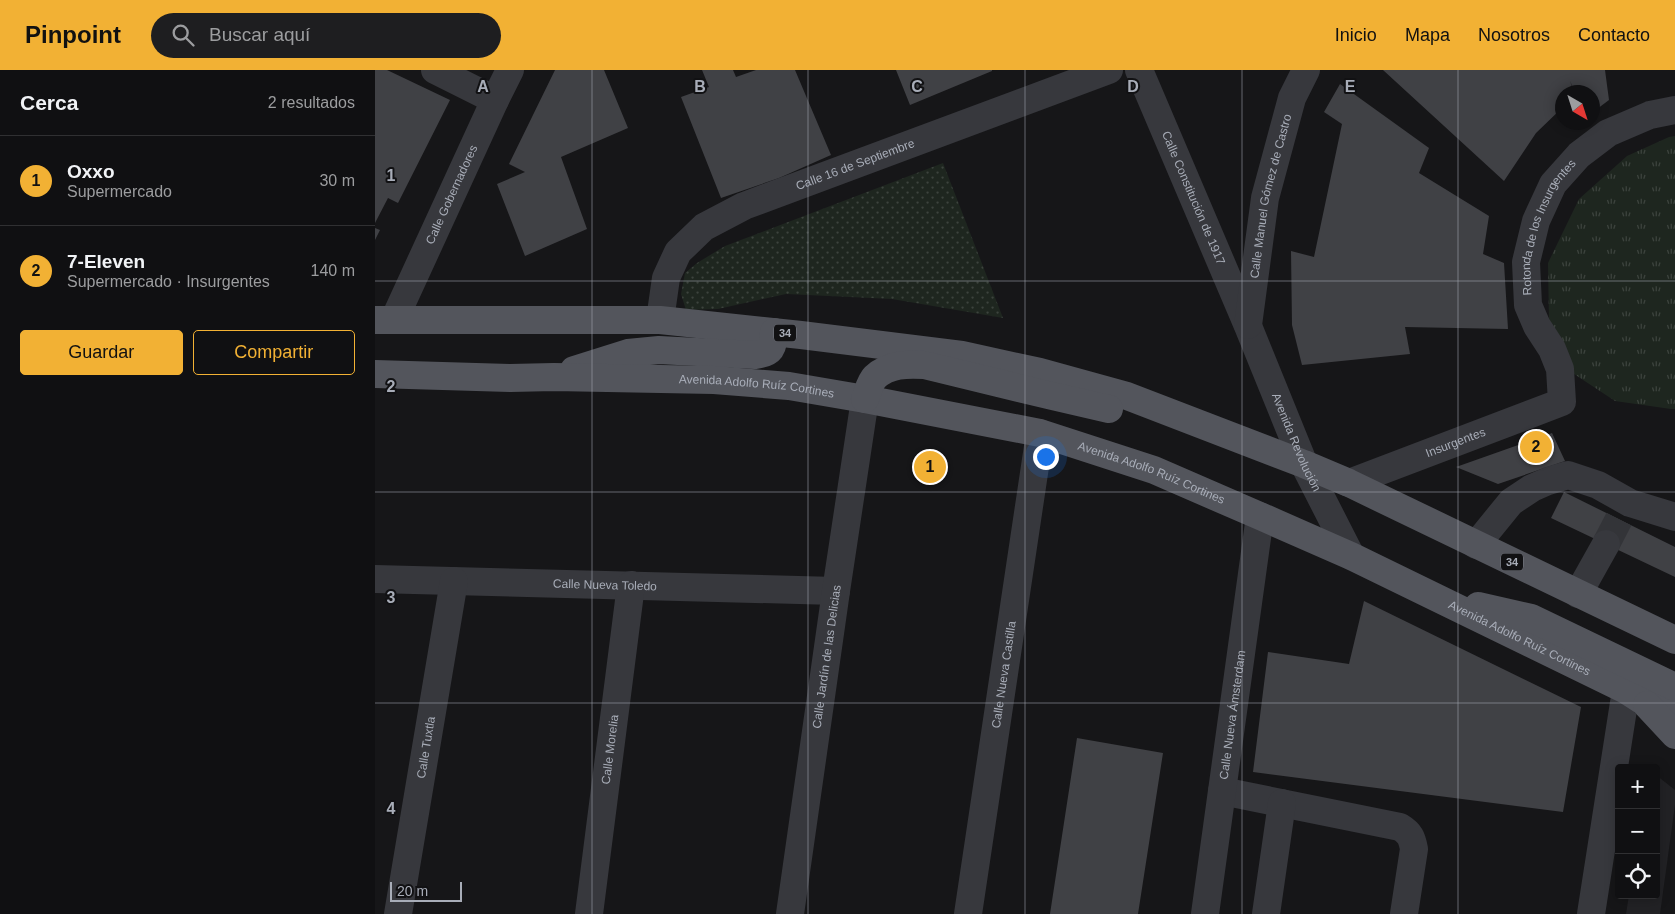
<!DOCTYPE html>
<html lang="es">
<head>
<meta charset="utf-8">
<style>
  body { margin:0; font-family:Helvetica,sans-serif; background:#1e1e20; color:#f1f3f6 }
  .controls { position:absolute; right:15px; bottom:15px; display:grid; overflow:hidden; border-radius:5px; box-shadow:0 2px 12px #0003 }
  .controls button { width:45px; height:45px; display:grid; place-items:center; padding:0; border:0; border-bottom:1px solid #303032; background:#101012; color:#f1f3f6; font:25px sans-serif }
  .compass { position:absolute; left:1180px; top:15px; width:45px; height:45px; border-radius:50%; background:#101012; box-shadow:0 2px 12px #0003; rotate:141deg }
  .scale { position:absolute; left:15px; bottom:12px; width:72px; box-sizing:border-box; padding-left:5px; border:2px solid #a8adb8; border-top:0; font-size:14px; line-height:18px; white-space:nowrap; color:#a8adb8; -webkit-text-stroke:4px #111113; paint-order:stroke }
  .you { position:absolute; left:670px; top:386px; width:18px; height:18px; margin:-12px; border:4px solid #fff; border-radius:50%; background:#1a73e8; box-shadow:0 0 0 8px #1a73e833 }
  .badge { display:grid; place-items:center; width:32px; height:32px; border-radius:50%; background:#f2b134; color:#111; font-size:16px; font-weight:700 }
  .pin { position:absolute; translate:-50% -50%; border:2px solid #fff; box-shadow:0 1px 5px #0006 }
  .list { margin:0; padding:0; list-style:none }
  h2 { display:flex; justify-content:space-between; align-items:center; height:65px; margin:0; padding:0 20px; font-size:21px }
  h2 small { font-size:16px; font-weight:400; color:#9c9d9f }
  .list li { display:grid; grid-template-columns:32px 1fr auto; gap:15px; align-items:center; box-sizing:border-box; height:90px; padding:0 20px; border-top:1px solid #303032 }
  .list b { display:block; font-size:19px; white-space:nowrap }
  .list p { margin:0; font-size:16px; white-space:nowrap; color:#9c9d9f }
  .list em { font-size:16px; font-style:normal; color:#9c9d9f }
  .actions { display:flex; gap:10px; padding:15px 20px }
  .actions a { flex:1; padding:11px 0; border:1px solid #f2b134; border-radius:5px; text-align:center; font-size:18px; color:#f2b134 }
  .actions .main { background:#f2b134; color:#111 }
  .icon { flex:none; width:28px; height:28px; fill:none; stroke:currentColor; stroke-width:2; stroke-linecap:round; stroke-linejoin:round }
  .map { position:relative; flex:none; width:1300px; height:844px; overflow:hidden }
  header { display:flex; align-items:center; gap:30px; box-sizing:border-box; height:70px; padding:0 25px; background:#f2b134; color:#111 }
  header strong { font-size:24px }
  nav { display:flex; gap:28px; margin-inline-start:auto; font-size:18px }
  .search { width:350px; height:45px; background:#1e1e20; display:flex; align-items:center; gap:12px; box-sizing:border-box; padding:0 18px; border-radius:28px; color:#9c9d9f; font-size:19px }
  main { display:flex }
  aside { flex:1; background:#101012 }
  .map>svg:first-child { display:block }
</style>
</head>
<body>
<header>
<strong>Pinpoint</strong>
<div class="search"><svg class="icon" aria-label="search" viewBox="0 0 24 24"><circle cx="10" cy="10" r="6"/><path d="M15 15l6 6"/></svg>Buscar aquí</div>
<nav><a>Inicio</a><a>Mapa</a><a>Nosotros</a><a>Contacto</a></nav>
</header>
<main>
<aside>
<h2>Cerca<small>2 resultados</small></h2>
<ul class="list">
<li><span class="badge">1</span><div><b>Oxxo</b><p>Supermercado</p></div><em>30 m</em></li>
<li><span class="badge">2</span><div><b>7-Eleven</b><p>Supermercado · Insurgentes</p></div><em>140 m</em></li>
</ul>
<div class="actions"><a class="main">Guardar</a><a>Compartir</a></div>
</aside>
<div class="map">
<svg width="1300" height="844" viewBox="0 0 1300 844">
  <defs>
    <pattern id="grass-tufts" width="24" height="20" patternUnits="userSpaceOnUse" patternTransform="scale(1.25)"><rect width="24" height="20" fill="#1e261f"/><path d="M3 7l-1-3M5 7V3M7 7l1-3M15 17l-1-3M17 17v-4M19 17l1-3" fill="none" stroke="#3c433d"/></pattern>
    <pattern id="park-dots" width="8" height="8" patternUnits="userSpaceOnUse" patternTransform="scale(1.25)"><rect width="8" height="8" fill="#1e261f"/><path d="M2 2h.1M6 6h.1" fill="none" stroke="#3c433d" stroke-width="1.8" stroke-linecap="round"/></pattern>
  </defs>
  <rect width="100%" height="100%" fill="#161618"/>
  <path fill="#222225" d="M1281,705l19,15v15l-15,109h-34l3,-19h27z"/>
  <path fill="url(#grass-tufts)" d="M1300,66v273h-4l-56,-8 -47,-31 -19,-49 -1,-58 31,-64 48,-43 42,-19z"/>
  <path fill="url(#park-dots)" d="M568,93l60,155 -111,-19 -106,-5 -68,15 -32,1 -5,-16 4,-21 12,-10 28,-17z"/>
  <path fill="#404145" d="M0,0h12l63,30 -52,103 -10,-5 -13,25z
    M180,0h49l24,58 -67,29 26,72 -62,27 -28,-72 28,-12 -16,-8z
    M327,0h31l3,7 20,-7h39l36,85 -52,23 -58,20 -40,-101 28,-10z
    M521,0h96v1l-82,34z
    M1008,0h222l4,30 -16,12v-20h-18l-5,-11 4,11h-11v15l-27,26 -32,48z
    M965,14l89,64 -10,25 70,43 -6,38 21,9 4,66 -103,-2 5,27 -108,11 -10,-40 -1,-74 23,6 28,-133 -18,-12z
    M0,158l5,2 -5,10z
    M1177,363l13,28 -67,23 -42,-17z
    M1189,422l111,55v30l-124,-59z
    M989,531l217,106 -18,105 -310,-40 15,-120 81,12z
    M702,668l86,15 -25,161h-88z"/>
  <g fill="none" stroke-linecap="round" stroke-linejoin="round">
    <path stroke="#333438" stroke-width="28" stroke-dasharray="28 14" stroke-linecap="butt" d="M1231,474l13,-25"/>
    <g stroke="#37383d" stroke-width="28">
      <path d="M60,0l60,30"/>
      <path id="s1" d="M764,0l109,256 56,138 47,92"/>
      <path id="s2" d="M19,250l101,-220 15,-30"/>
      <path id="s3" d="M285,250l6,-42 12,-26 26,-25 40,-21 365,-136"/>
      <path id="s4" d="M873,255l17,-127 27,-100 14,-28"/>
      <path id="s5" d="M974,413l213,-81 -2,-33 -8,-20 -15,-23 -9,-21 -2,-43 10,-41 17,-37 26,-29 29,-22 42,-18 25,-5"/>
      <path d="M1101,475l35,-43 21,-14 16,-7 20,-6 30,10 32,18 45,14"/>
      <path id="s6" d="M0,509l461,12"/>
      <path d="M1203,524l28,-50"/>
      <path d="M847,721l178,36c10,6 12,11 14,22l-10,65"/>
      <path id="s7" d="M23,844l56,-333"/>
      <path id="s8" d="M214,844l42,-329"/>
      <path id="s9" d="M415,844l46,-323 29,-192"/>
      <path id="s10" d="M593,844l72,-481"/>
      <path id="s11" d="M830,844l55,-398"/>
      <path d="M891,844l16,-111"/>
      <path d="M1216,844l35,-224"/>
    </g>
    <g stroke="#53555c" stroke-width="28">
      <path d="M0,250h285l141,15 161,20 78,17 87,24 177,68 45,19 326,157"/>
      <path d="M199,300l54,-17 31,-3 96,5c17,-2 18,-7 19,-23"/>
      <path id="s12" d="M0,304l135,4 44,-1 160,3 75,6 76,13 175,34 114,37 106,46 91,40 275,134 14,9 35,14"/>
      <path d="M490,329c3,-7 5,-17 10,-22 14,-13 32,-13 49,-12l128,31 57,13"/>
      <path d="M1103,536l53,12 144,69"/>
      <path d="M1272,635l28,30"/>
    </g>
  </g>
  <path fill="none" stroke="#a8adb8" stroke-width="1" stroke-opacity="0.55" d="M217,0v844M433,0v844M650,0v844M867,0v844M1083,0v844M0,211h1300M0,422h1300M0,633h1300"/>
  <g text-anchor="middle" stroke-width="4" stroke-linejoin="round" paint-order="stroke">
    <g fill="#111113" stroke="#7b7e86" stroke-width="1">
      <rect x="399" y="254.5" width="22" height="17" rx="4"/>
      <rect x="1126" y="483.5" width="22" height="17" rx="4"/>
    </g>
    <g font-size="11" font-weight="bold" fill="#a8adb8">
      <text x="410" y="267">34</text>
      <text x="1137" y="496">34</text>
    </g>
    <g font-size="12" fill="#a8adb8" stroke="#111113">
      <text dy="4" stroke="none"><textPath href="#s3" startOffset="271">Calle 16 de Septiembre</textPath></text>
      <text dy="4" stroke="none"><textPath href="#s2" startOffset="138">Calle Gobernadores</textPath></text>
      <text dy="4" stroke="none"><textPath href="#s4" startOffset="131">Calle Manuel Gómez de Castro</textPath></text>
      <text dy="4" stroke="none"><textPath href="#s1" startOffset="139">Calle Constitución de 1917</textPath></text>
      <text dy="4" stroke="none"><textPath href="#s5" startOffset="416">Rotonda de los Insurgentes</textPath></text>
      <text dy="4" stroke="none"><textPath href="#s12" startOffset="382">Avenida Adolfo Ruíz Cortines</textPath></text>
      <text dy="4" stroke="none"><textPath href="#s1" startOffset="404">Avenida Revolución</textPath></text>
      <text dy="4" stroke="none"><textPath href="#s5" startOffset="114">Insurgentes</textPath></text>
      <text dy="4" stroke="none"><textPath href="#s12" startOffset="788">Avenida Adolfo Ruíz Cortines</textPath></text>
      <text dy="4" stroke="none"><textPath href="#s6" startOffset="230">Calle Nueva Toledo</textPath></text>
      <text dy="4" stroke="none"><textPath href="#s12" startOffset="1192">Avenida Adolfo Ruíz Cortines</textPath></text>
      <text dy="4" stroke="none"><textPath href="#s9" startOffset="260">Calle Jardín de las Delicias</textPath></text>
      <text dy="4" stroke="none"><textPath href="#s10" startOffset="242">Calle Nueva Castilla</textPath></text>
      <text dy="4" stroke="none"><textPath href="#s11" startOffset="201">Calle Nueva Ámsterdam</textPath></text>
      <text dy="4" stroke="none"><textPath href="#s7" startOffset="169">Calle Tuxtla</textPath></text>
      <text dy="4" stroke="none"><textPath href="#s8" startOffset="166">Calle Morelia</textPath></text>
    </g>
  </g>
  <g font-size="16" text-anchor="middle" font-weight="bold" fill="#a8adb8" stroke="#111113" stroke-width="4" stroke-linejoin="round" paint-order="stroke">
    <text x="108" y="22">A</text>
    <text x="325" y="22">B</text>
    <text x="542" y="22">C</text>
    <text x="758" y="22">D</text>
    <text x="975" y="22">E</text>
    <text x="16" y="111">1</text>
    <text x="16" y="322">2</text>
    <text x="16" y="533">3</text>
    <text x="16" y="744">4</text>
  </g>
</svg>
<div class="controls">
<button>+</button>
<button>−</button>
<button><svg class="icon" aria-label="locate" viewBox="0 0 24 24"><circle cx="12" cy="12" r="6"/><path d="M12 2v4M12 18v4M2 12h4M18 12h4"/></svg></button>
</div>
<svg class="compass" viewBox="-18 -18 36 36"><path d="M0-13l5 13h-10z" fill="#e53935"/><path d="M0 13l5-13h-10z" fill="#9c9d9f"/></svg>
<div class="scale">20 m</div>
<div class="you"></div>
<div class="pin badge" style="left:555px;top:397px">1</div>
<div class="pin badge" style="left:1161px;top:377px">2</div>
</div>
</main>
</body>
</html>
